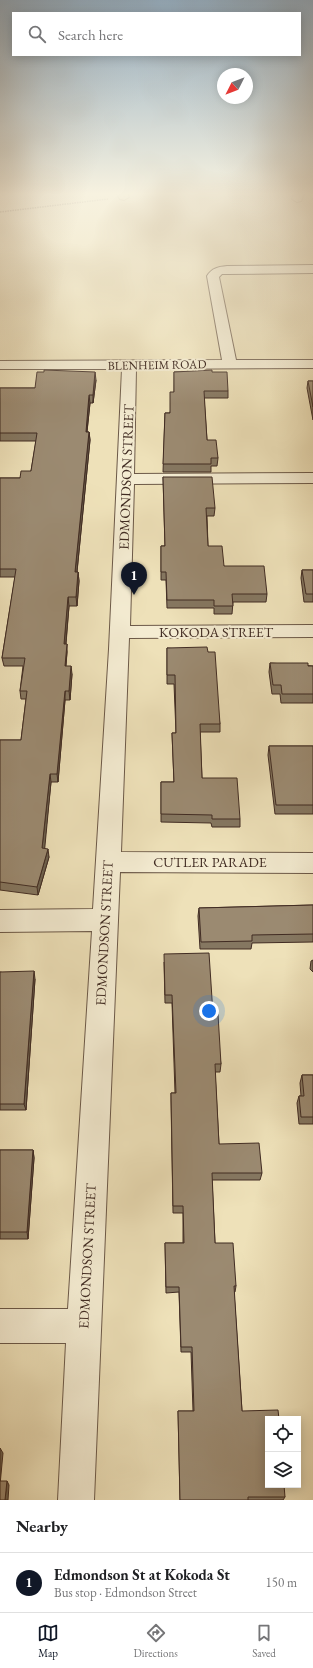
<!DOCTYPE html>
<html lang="en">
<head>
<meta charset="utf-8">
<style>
  body { margin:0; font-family:"EB Garamond",serif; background:#f6f6f6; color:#202124 }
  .controls { position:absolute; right:12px; bottom:12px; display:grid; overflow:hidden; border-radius:0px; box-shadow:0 2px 10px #0003 }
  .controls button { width:36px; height:36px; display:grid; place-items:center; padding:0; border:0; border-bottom:1px solid #e0e0e0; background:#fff; color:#202124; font:20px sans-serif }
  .compass { position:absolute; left:217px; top:68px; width:36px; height:36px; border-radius:50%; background:#fff; box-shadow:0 2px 10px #0003; rotate:228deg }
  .you { position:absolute; left:209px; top:1011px; width:14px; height:14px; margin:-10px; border:3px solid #fff; border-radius:50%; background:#1a73e8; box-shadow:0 0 0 6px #1a73e833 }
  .badge { display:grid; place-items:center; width:26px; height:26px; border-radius:50%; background:#111827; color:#fff; font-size:13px; font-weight:700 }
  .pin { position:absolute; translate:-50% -33px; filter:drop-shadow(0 1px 2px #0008) }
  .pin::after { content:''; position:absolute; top:21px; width:14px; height:12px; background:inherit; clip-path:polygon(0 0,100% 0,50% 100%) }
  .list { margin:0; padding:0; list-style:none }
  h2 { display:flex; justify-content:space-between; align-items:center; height:52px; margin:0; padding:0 16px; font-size:17px }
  h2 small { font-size:13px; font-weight:400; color:#757577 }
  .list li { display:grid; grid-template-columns:26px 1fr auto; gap:12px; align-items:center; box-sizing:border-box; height:60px; padding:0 16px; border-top:1px solid #e0e0e0 }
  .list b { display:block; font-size:15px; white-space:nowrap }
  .list p { margin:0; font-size:13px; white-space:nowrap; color:#757577 }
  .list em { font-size:13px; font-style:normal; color:#757577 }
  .icon { flex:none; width:22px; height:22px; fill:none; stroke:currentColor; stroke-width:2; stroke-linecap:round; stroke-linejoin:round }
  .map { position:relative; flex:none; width:313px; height:1500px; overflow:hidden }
  .search { position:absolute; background:#fff; box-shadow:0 2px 10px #0003; left:12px; right:12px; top:12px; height:44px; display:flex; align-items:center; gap:10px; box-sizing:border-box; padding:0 14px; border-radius:0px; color:#757577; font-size:15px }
  .sheet { height:112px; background:#fff }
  nav { display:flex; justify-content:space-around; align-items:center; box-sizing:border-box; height:56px; border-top:1px solid #e0e0e0; background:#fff; font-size:11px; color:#757577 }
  nav a { display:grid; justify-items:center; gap:2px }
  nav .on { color:#111827 }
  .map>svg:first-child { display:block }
</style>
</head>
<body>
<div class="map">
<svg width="313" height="1500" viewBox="0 0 313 1500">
  <rect width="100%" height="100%" fill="#eee1b9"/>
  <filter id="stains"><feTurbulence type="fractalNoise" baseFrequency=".005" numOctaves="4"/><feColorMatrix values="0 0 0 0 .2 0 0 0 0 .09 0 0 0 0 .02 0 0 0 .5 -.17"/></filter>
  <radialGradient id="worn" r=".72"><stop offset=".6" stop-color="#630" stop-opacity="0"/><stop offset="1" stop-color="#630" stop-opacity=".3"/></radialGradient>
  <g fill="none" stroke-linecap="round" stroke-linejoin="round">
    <defs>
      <path id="minor" d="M117,194h10l2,3 -5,3 -4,-1z
        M294,194h10l-3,7 -4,1 -5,-3z
        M313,265v8l-86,1h-5l-3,3 17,83h77v8l-177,1 -2,105 179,-1v10l-179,1 -4,142 183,-1v12l-184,1 -8,214 192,1v20l-193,-1 -26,628h-36l8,-157h-66v-34h68l24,-378 -92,1v-22l93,-1 16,-260 13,-280h-122v-8l222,-1 -15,-84c5,-8 11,-9 20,-10z"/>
    </defs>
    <use href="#minor" stroke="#6c5948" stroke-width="2"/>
    <path stroke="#412c23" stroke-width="1.5" stroke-dasharray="1.5 1" stroke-linecap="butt" d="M0,212l108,-13"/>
    <use href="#minor" fill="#f4ecd2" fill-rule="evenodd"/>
  </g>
  <path fill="#857761" stroke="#412c23" d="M174,372h38l16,19v7h-24l3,42 11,18 -1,8h-6v6h-48l2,-59h5l4,-21z
    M96,380l-3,23h-3l-3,29h2l1,8 -13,132h1l1,9 -2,25h-8l-3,38 1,8 -1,14 6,8 -2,26h-5l-7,82h-7l-7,66 5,9 -11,38 -38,-5v-150h21l5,-41h-5l-1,-8 3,-25h-19l-2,-8 13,-81h-15v-99h20l11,-7 5,-30h-36v-53h35z
    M308,381h5v39l-6,-32z
    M163,477l52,31 -1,8h-7l1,30 16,20 43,28 -1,8h-33l-1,12h-18v-6h-47l-1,-28h-5v-34h4z
    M302,570h11v32h-9l-3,-24z
    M167,648l41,4 12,72v8h-20l2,46 38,41v8h-28l-1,-4 -50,-1v-40h13l-2,-49h4l-2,-49h-7z
    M270,663l43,3v37h-32l-1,-9h-8l-3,-22z
    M269,746h44v68h-38l-7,-59z
    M313,905v37l-61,1 -1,6h-51l-2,-33 1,-8z
    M313,960v12l-3,-3 1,-8z
    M164,962l49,52 8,50 -1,8h-5l4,72 43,29 -2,7h-48l3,63 21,43 -1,6h-1l8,119 43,86 -2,3h-103l-2,-89h15l-2,-59h-10l-2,-60 -13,1 -1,-50h18v-30h-10l-2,-112v-8h4l-3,-90h-7z
    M0,972l35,7 -9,131h-26z
    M302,1075h11v49h-14l-2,-21 2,-7h2l-1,-13z
    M0,1150h33l1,8 -6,81h-28z"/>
  <path fill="#6c614f" stroke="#412c23" d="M95,372l1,8 -3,23v-8z
    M89,395l1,8 -4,37v-8z
    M89,432l1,8 -14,141 -1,-9z
    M78,572l1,9 -2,25 -1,-9z
    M68,597l1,9 -4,46 -1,-8z
    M67,644v8l-2,22v-8z
    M71,666l1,8 -2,26 -1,-9z
    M65,691v9l-7,82 -1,-8z
    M50,774l1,8 -7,74 -2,-8z
    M48,849l1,8 -11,38 -1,-8z
    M34,971l1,8 -9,131 -2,-6z
    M33,1150l1,8 -6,81 -1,-7z
    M0,1448l3,5 -3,32z
    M7,1481l2,4 -1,15h-3z"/>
  <path fill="#9b8a71" stroke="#412c23" d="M44,370l51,2 -2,23h-4l-3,37h3l-14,140h3l-2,25h-8l-4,47h3l-2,22h6l-2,25h-4l-8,83h-7l-8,74 6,1 -11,38 -37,-5v-142h21l6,-49h-7l5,-33h-23l14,-89h-16v-91h20l1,-7h10l6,-38h-37v-45h35l2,-16h7z
    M212,370v2h15l1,19h-24l3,49h9l2,18h-7v6h-48l2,-51h5v-21h4v-20z
    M308,381h5v26z
    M163,477h49l3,31h-9l2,38h14l2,20h40l3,28h-35l1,12h-19v-6h-47l-1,-28h-5v-26h4z
    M302,570h11v24h-7z
    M207,647l1,5h7l5,72h-20l2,54h35l3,41h-28v-4l-51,-1v-32h13l-2,-49h4l-1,-58h-8v-27z
    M270,663h38v3h5v28h-31l-1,-9h-8z
    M269,746h44v59h-37z
    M313,905v29l-61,1v6l-51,1 -2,-34z
    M209,953l4,61h5l3,50h-6l4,80 40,-1 3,30h-50l3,70h18l3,43h-2l8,125 36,-1 1,9h-11v66h16l1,12h-37v3h-68l-2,-89h16l-2,-64h-11l-2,-60h-13l-1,-44h19l-1,-37h-10l-2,-113h5l-4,-98h-7l-1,-41z
    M34,971l-10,133h-24v-132z
    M302,1075h11v42h-12l-2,-21h5z
    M0,1150h33l-6,82h-27z
    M0,1481h7l-2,19h-5z"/>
  <linearGradient id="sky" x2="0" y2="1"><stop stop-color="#93adc1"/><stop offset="0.48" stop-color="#f7f2e0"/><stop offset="1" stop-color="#f7f2e0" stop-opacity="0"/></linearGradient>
  <rect width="313" height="404" fill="url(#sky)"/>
  <g text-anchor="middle" stroke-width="4" stroke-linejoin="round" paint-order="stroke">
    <g font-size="12" fill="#412c23" stroke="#f4ecd2">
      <text transform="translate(157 365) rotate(-1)" y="4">BLENHEIM ROAD</text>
    </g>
    <g font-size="14" fill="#412c23" stroke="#f4ecd2">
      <text transform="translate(126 477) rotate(-88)" y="5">EDMONDSON STREET</text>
      <text x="216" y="637">KOKODA STREET</text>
      <text x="210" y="867">CUTLER PARADE</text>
      <text transform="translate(104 933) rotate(-87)" y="5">EDMONDSON STREET</text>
      <text transform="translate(87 1256) rotate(-87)" y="5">EDMONDSON STREET</text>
    </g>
  </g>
  <rect width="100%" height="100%" filter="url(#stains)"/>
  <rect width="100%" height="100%" fill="url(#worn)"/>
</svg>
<div class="controls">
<button><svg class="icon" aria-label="locate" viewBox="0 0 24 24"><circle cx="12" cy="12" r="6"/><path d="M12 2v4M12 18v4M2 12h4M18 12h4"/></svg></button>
<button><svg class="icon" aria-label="layers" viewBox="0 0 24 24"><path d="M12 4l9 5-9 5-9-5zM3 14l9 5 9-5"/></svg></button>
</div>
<svg class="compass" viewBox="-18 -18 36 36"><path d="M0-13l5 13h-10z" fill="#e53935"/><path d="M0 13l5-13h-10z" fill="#757577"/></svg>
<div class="you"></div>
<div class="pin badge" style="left:134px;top:595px">1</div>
<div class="search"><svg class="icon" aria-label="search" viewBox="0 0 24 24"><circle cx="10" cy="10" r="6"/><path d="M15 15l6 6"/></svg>Search here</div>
</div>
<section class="sheet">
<h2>Nearby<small></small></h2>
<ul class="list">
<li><span class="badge">1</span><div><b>Edmondson St at Kokoda St</b><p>Bus stop · Edmondson Street</p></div><em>150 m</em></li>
</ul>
</section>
<nav>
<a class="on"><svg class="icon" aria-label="map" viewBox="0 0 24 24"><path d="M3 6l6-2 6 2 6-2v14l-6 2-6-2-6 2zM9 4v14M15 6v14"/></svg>Map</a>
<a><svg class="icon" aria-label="directions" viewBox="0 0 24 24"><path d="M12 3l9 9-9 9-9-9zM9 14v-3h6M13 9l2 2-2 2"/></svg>Directions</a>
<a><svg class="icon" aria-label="saved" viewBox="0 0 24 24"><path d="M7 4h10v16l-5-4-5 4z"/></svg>Saved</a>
</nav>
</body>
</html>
